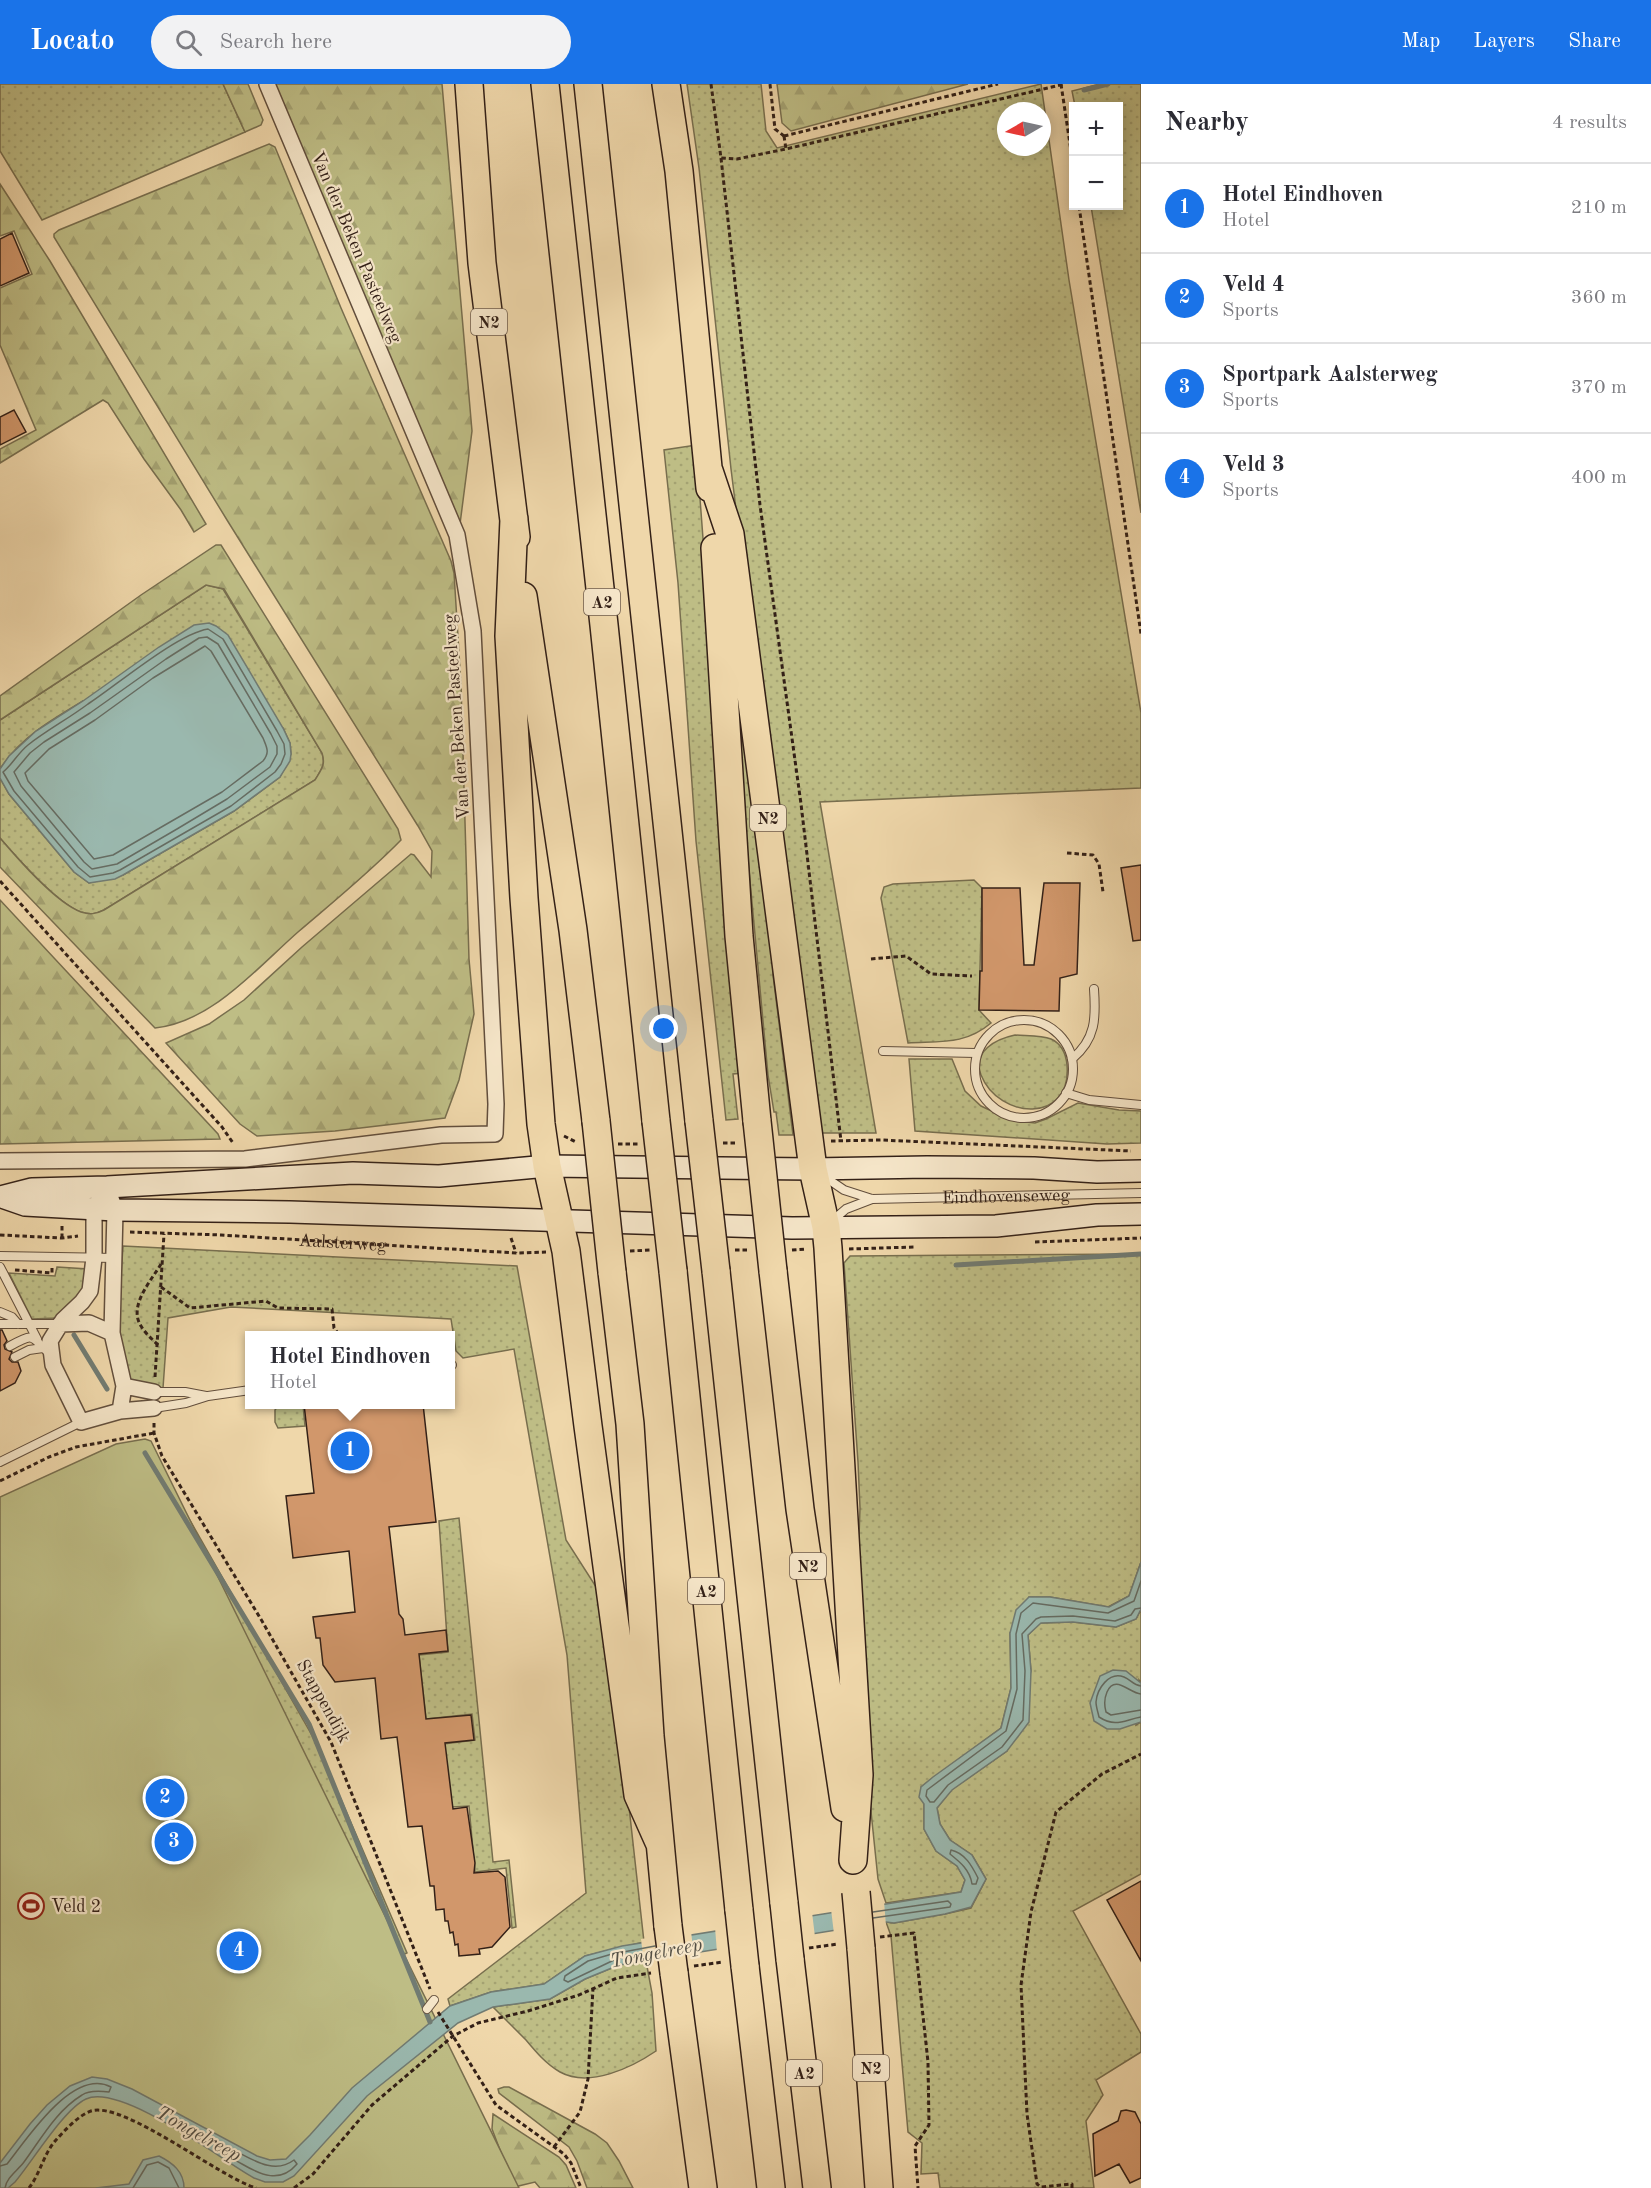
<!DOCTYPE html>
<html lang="en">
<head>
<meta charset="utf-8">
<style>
  body { margin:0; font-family:"Old Standard TT",serif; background:#f2f2f3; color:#2b2b33 }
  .controls { position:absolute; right:18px; top:18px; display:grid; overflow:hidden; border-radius:0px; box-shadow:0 3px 15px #0003 }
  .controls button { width:54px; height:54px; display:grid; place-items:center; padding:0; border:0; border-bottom:2px solid #e1e1e2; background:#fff; color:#2b2b33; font:30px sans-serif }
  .compass { position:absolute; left:997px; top:18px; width:54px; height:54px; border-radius:50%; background:#fff; box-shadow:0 3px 15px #0003; rotate:261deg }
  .you { position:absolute; left:664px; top:945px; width:21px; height:21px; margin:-15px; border:4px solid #fff; border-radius:50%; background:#1a73e8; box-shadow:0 0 0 9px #1a73e833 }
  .badge { display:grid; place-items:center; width:39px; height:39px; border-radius:50%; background:#1a73e8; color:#fff; font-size:20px; font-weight:700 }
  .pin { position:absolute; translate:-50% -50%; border:3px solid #fff; box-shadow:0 2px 6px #0006 }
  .popup { position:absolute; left:245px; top:1247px; width:210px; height:78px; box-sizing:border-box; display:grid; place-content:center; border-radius:0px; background:#fff; filter:drop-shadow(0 2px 4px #0005); font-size:20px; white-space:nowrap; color:#7c7c81 }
  .popup b { font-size:22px; color:#2b2b33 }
  .popup::after { content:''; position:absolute; left:50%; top:100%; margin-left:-12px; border:12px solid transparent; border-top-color:#fff }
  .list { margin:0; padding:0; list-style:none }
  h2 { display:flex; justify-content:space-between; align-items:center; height:78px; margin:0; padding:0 24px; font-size:26px }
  h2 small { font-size:20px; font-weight:400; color:#7c7c81 }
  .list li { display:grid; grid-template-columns:39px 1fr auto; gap:18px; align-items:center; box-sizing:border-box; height:90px; padding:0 24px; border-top:2px solid #e1e1e2 }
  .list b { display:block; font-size:22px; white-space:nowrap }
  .list p { margin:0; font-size:20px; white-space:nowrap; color:#7c7c81 }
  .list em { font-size:20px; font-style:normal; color:#7c7c81 }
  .icon { flex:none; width:33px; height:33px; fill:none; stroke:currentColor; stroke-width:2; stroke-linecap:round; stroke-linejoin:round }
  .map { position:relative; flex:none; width:1141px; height:2104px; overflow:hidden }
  header { display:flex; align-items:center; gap:36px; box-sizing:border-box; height:84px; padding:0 30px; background:#1a73e8; color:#fff }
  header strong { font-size:28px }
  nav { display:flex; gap:33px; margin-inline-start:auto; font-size:21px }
  .search { width:420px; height:54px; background:#f2f2f3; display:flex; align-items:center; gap:15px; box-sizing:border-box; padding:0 21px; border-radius:33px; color:#7c7c81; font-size:22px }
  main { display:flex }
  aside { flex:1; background:#fff }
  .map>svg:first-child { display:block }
</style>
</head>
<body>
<header>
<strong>Locato</strong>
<div class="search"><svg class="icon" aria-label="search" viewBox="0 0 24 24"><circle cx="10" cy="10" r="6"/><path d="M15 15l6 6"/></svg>Search here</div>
<nav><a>Map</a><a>Layers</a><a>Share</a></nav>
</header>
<main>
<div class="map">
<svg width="1141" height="2104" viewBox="0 0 1141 2104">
  <defs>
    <pattern id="grass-dots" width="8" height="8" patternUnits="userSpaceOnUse" patternTransform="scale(1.5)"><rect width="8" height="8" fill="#bebd85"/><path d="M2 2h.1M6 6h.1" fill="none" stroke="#a4a272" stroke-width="1.8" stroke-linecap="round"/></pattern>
    <pattern id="forest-firs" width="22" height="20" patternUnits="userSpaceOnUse" patternTransform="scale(1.5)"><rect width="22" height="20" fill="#bebd85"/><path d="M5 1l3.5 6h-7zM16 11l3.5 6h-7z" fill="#a4a272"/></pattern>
  </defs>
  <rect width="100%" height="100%" fill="#efd7aa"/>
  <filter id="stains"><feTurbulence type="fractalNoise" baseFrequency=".00333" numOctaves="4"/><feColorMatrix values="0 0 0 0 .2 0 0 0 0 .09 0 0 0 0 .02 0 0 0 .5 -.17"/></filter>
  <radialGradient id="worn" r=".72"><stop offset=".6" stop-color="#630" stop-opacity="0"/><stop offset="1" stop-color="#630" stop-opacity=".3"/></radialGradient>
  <path fill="url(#grass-dots)" stroke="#786e4e" stroke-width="1.5" fill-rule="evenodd" d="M0,0h223l22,48 -203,88 -42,-69z
    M687,0h74l5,47 11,17 264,-64 28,196 72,433v75l-321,14 56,331h-55l-15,-65 -75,-599 -32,-301zM1006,27h36v36h-36z
    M1100,0h41v429l-50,-307h27v-100h-43l-3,-15z
    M696,361l47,628 -10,1 5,45 -12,1 -30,-279 -18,-258 -14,-133z
    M206,501l17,4 99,164c4,12 -1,17 -7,27l-211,130c-8,4 -14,5 -23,2 -25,-9 -63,-53 -81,-74v-60l9,16 65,78 15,11 34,-8 111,-64 46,-34 11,-23 -1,-11 -7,-15 -200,-27c-32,19 -63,37 -83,68v-49z
    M732,536l41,293v62l20,160h-14l-3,-23h-2l-6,-37 -29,-313z
    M974,796l8,8 -3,122 12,13c-26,22 -50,18 -83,20l-27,-145 3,-11 9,-3z
    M1015,951c11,1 26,0 36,4 11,5 15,15 16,26 5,59 -68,55 -86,10 -9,-24 15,-36 34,-40z
    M909,975h43l13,32 16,15 30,14 24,3 11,-4 32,-16 41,7 22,1v32l-34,1 -192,-13z
    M123,1162l394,20 49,274 34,53 20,133 24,216 -59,14 -41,28 -53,8 -41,14 -2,-7 138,-106 -19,-238 -53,-306 -51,9 -7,-7 -5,-32 -220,-12 -63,11 -5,70 -22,-2 -12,-8 -12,-43z
    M1141,1170v308l-12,34 -21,11 -58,-10h-21l-19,36 1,55 -10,40 -80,59 3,17v25l12,22 21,15 8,14 -4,12 -75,11 -8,-24 -11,-106 -9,-207 2,-58 -2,-46 -14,-199 6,-7z
    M57,1183l31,2 -6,25 -25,24 -25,1 -23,-46 46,3z
    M303,1321l2,21 -27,2 -3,-6v-12l3,-4z
    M145,1357l173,305 89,207 -16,8z
    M459,1434l34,344 16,-2 7,67 -4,1 -6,-60 -31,4 -6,-66 -17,1 -9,-63 32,-4 -3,-26 -46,5 -7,-64 29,-3 -9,-131z
    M1141,1525v74l-2,-3 -3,45 5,-3v152l-68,37 68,123v18l-45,28 7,15 -17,26 8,67h-154l-2,-15 -17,1 1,-31 -14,-11 -17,-196 -5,-14 8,1 51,-9 26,-6 15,-29 -14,-24 -22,-15 -10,-16 -3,-16 14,-18 56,-39 24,-80 -3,-36 12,-12 33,-1 43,5 20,-8z
    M646,1877l6,32 4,58c-25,17 -67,37 -96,21 -14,-8 -24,-20 -34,-32 -11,-11 -22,-22 -33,-33l57,-8 35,-20 34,-14z"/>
  <path fill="url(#forest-firs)" stroke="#786e4e" stroke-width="1.5" d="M223,0h25l15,36 -2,5 -16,7z
    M275,0h167l30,347 -12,93z
    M777,0h191l-177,47 -9,-8z
    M269,60l6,3 66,161 110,253 3,12 7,112 8,274 5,55 -15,66 -14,38 -110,13 -78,5 -17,-12 -74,-81 43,-19 35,-24 58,-53 109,-93 3,1 17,22 1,-26 -14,-25 -191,-306 -173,-283v-3l5,-4z
    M0,100l50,77 156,263 -12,8 -13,-22 -37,-51 -36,-56 -5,-3 -103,63v-14l36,-19 -36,-85v-57l32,-14 -18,-43 -14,5z
    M216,461h5l177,284 3,11c-32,33 -68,62 -103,92 -41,36 -86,90 -143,96l-155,-161v-29c18,21 56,65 81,74 9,3 15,2 23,-2l211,-130c6,-10 11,-15 7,-27l-98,-164 -18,-4 -206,135v-24l141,-101z
    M0,816l218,234 2,5 -220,5z
    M504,2003h5l86,47 12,9 12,18 14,27h-46l-10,-27 -8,-14 -70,-54 -1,-4z
    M493,2030l66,43 7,8 10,23h-36l-5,-6 -21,5 -22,-58z"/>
  <path fill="#bebd85" stroke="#786e4e" stroke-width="1.5" d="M145,1355l6,2 368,747h-519v-691l116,-53z"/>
  <path fill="#9ab8ae" stroke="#717b72" stroke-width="1.5" d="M209,539l7,3 12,9 55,93 7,15 1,11 -1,7 -10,16 -46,34 -111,64 -8,4 -26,4 -15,-11 -65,-78 -9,-16v-9l9,-13 27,-25 47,-30 76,-54 35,-22z
    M1141,1478v47l-5,10 -20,8 -43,-5 -32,1 -13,12 3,36 -2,51 -22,29 -55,39 -15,18 3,16 10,16 22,15 14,24 -15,28 -26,7 -51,9 -8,-1 -267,43 -34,14 -35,20 -57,8 -35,16 -91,73 -73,80 -11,6h-18l-11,-4c-32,-18 -133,-95 -168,-79 -22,10 -54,63 -71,83l-7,6h-8v-25l30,-39 17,-19 23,-19 22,-9 15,2 25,10 125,67 13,4 16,-1 24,-24 42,-47 98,-82 41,-14 53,-8 41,-28 37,-10 339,-54 4,-12 -8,-14 -21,-15 -12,-22v-25l-5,-7 2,-10 12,-10 68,-49 10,-40 -1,-55 6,-23 13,-13h21l59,10 20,-11z
    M1113,1586l13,1 15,12v39l-21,7h-13l-13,-8 -4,-18 10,-27z
    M159,2072c14,7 25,16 25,32h-88l33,-4 14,-24z"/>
  <path fill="#efd7aa" d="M884,1817l2,25 -52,8 -3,-25z
    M812,1828l3,25 -98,16 -2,-26z
    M691,1847l3,26 -50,8 -3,-26z"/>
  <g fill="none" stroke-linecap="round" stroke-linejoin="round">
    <path stroke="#666c62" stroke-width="1.5" d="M208,545l15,10 54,92 7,13 1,10 -4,10 -6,8 -44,34 -111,64 -7,3 -23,4 -12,-10 -64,-76 -11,-19c9,-7 15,-19 25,-27 19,-15 40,-26 60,-41 29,-19 89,-70 120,-75z
      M207,553l11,7 53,90 6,12v8l-7,13 -43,32 -50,30 -60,35 -25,5 -8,-7 -63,-76 -7,-14 16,-19 14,-11 46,-29 76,-54 33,-21z
      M205,562l6,5 52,87c4,10 7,14 0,23l-41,31 -109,63 -19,4 -66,-78 -3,-8 24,-24 46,-29 58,-42z
      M1141,1497l-7,20 -26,12 -75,-10 -12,10 -5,21 1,55 -11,42 -79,59 -1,6 4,6h4l14,-17 54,-38 21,-27 2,-49 -3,-37 14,-15 5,-2 32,-1 42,5 16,-6 4,-6 6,-1
      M1141,1602c-8,-1 -10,-6 -17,-9 -15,-6 -27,12 -28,25 0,5 2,10 3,15 17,11 25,3 42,0
      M1141,1610c-12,-1 -26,-20 -34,-2 -3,7 -3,13 -1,20l5,3 30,-5
      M951,1766c14,3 21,16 27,28l-2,6h-4c-2,-14 -12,-22 -22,-30z
      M873,1828l75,-11 3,3 -1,3 -77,11
      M655,1862l-37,7 -1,3 3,2 36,-4
      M612,1870l4,2 -2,4 -46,22 -4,-2 1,-4 23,-15z
      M222,2061c22,7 48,33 72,15l3,4c-17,20 -36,11 -55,0 -8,-4 -18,-10 -22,-17z
      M0,2082l7,-2c20,-25 66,-97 104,-77l-2,5c-8,-1 -20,-2 -27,3 -26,16 -41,44 -58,67 -6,8 -18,16 -19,26
      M133,2104l14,-23 11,-3 11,6 10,20"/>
    <path stroke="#717b72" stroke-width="5" d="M1084,6l24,-6
      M956,1181l185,-11
      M74,1251l33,54
      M145,1369l164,271 121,298"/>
  </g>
  <path fill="#d1976b" stroke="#332017" stroke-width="1.5" d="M12,149l17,40 -29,13v-47z
    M14,326l12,22 -26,13v-28z
    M1141,781v75l-8,1 -12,-73z
    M1044,799h36l-3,91 -17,4 -1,33 -80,-1 1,-39h2v-83h38l4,77h10z
    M0,1246h2l5,11 -3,4 1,4 7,3 -3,7 3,3h6l3,9 -6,12 -15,8z
    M304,1320h119l13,118 -47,5 10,87 4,5 2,16 41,-5 2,21 -29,3 7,65 45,-4 3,25 -29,3 8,66 14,-2 8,56 -1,10 24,-2 7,6 5,50 -18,20 -13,2 1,5 -21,2 -1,-12 -3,1 -2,-13 -3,1 -2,-12h-3l-1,-12 -8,1 -2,-24h-4l-8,-60 -14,1 -11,-90 -16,2 -6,-61 -40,4 -12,-17 -3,-27h-4l-3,-21 42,-5 -6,-61 -56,7 -7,-62 28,-3z
    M1141,1797v80l-34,-61z
    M1126,2026l9,2 6,12v54l-11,5 -11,-19 -24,12 -2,-42 25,-13 3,-10z"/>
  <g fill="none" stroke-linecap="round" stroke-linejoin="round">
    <defs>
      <g id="lane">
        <circle cx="1024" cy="985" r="49"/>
        <path d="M883,967l93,2"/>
        <path d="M1072,975c24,-20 24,-41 22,-70"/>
        <path d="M1066,1009l23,7 52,5"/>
        <path id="s2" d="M822,1091l22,15 28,9 269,-6"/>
        <path d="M832,1137l14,-12 26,-10"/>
        <path d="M0,1172l115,2"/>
        <path d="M0,1183l37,72"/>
        <path d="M0,1228l12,5 6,7"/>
        <path d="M0,1240h60"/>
        <path d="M10,1262c26,-14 20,-10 40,8"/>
        <path d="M15,1273l14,-7 14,-2"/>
        <path d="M451,1281h1"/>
        <path d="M154,1308h31l21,4"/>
        <path d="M154,1324l32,-5 22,-7 42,-6"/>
        <path d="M0,1378l81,-40"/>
        <path d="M427,1925l7,-9"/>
      </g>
      <path id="street" d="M0,1077l245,-2 196,-24 54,-1 1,-30 -23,-473 -16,-96 -190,-451
        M107,1103l8,23 -3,123 12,53 -4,25
        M99,1116l-5,9v49l-4,33 -8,11 -19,18 -13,21 3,24 28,57 39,-11 34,-3
        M60,1240l29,-1 23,10
        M124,1302l30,6"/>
      <path id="secondary" d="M0,1113l32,-8 75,-2 246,-14 86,3 108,-10 266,3 114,-2 107,1 63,4 44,-1
        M2,1113l23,8 90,5 175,2 502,16 204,-2 101,-11 44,-1"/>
      <path id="highway" d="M469,0l13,179 34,274
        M545,0l59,541 52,496
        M588,0l111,1037
        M666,0l13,87 31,317
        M709,387l21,63 83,635 13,58 2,21 31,527 -6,85
        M514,435l-5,117 15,262 17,226 6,42 19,85 22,175 50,369 21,47
        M715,464l24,388 18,185
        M523,512l50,334 23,191
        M673,1187l66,639
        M716,1187l68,632
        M773,1187l27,238 45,299
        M612,1188l18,152 20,312 18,190
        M861,1864l18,240
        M790,1875l27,229
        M745,1882l26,222
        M674,1889l29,215"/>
    </defs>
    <use href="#lane" stroke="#624e3c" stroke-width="10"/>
    <use href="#street" stroke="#624e3c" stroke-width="18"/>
    <use href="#secondary" stroke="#332017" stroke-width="24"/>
    <use href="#highway" stroke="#332017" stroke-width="30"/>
    <g stroke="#332017" stroke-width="3" stroke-dasharray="4.5 3" stroke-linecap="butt">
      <path d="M711,0l10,74 16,1 49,-10 279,-65"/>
      <path d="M770,0l5,45 9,7"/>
      <path d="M1061,0l13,87"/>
      <path d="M784,52l214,-52"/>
      <path d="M784,52l2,13"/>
      <path d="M721,74l39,347 41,299 40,337"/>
      <path d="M1079,122l62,428"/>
      <path d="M1067,769l26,2 6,9 4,28"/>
      <path d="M0,797l222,246 11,16"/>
      <path d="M871,875l35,-3 25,18 41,2"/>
      <path d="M564,1052l12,6"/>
      <path d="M831,1057l50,-1 250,11"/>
      <path d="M723,1059h15"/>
      <path d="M618,1060h21"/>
      <path id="s1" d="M130,1148l91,3 295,18 30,-1"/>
      <path d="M0,1151l62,3 16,-2"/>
      <path d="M62,1154v-14"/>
      <path d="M511,1154l5,15"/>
      <path d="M1035,1158l106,-4"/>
      <path d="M849,1165l65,-2"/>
      <path d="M735,1166h14"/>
      <path d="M792,1166l14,-1"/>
      <path d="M630,1167l20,-1"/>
      <path d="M15,1186l37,3v-5"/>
      <path d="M161,1203l29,21 76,-7 12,7 54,1 2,19 6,8"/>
      <path d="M158,1261c-6,-6 -13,-12 -17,-19 -13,-20 10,-45 20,-62"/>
      <path d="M155,1293l9,-143"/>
      <path d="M154,1339v10l8,23 100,165 69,121 99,247"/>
      <path d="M0,1397l49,-24 27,-10 78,-14"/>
      <path d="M880,1853l34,-4 14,129 1,63 -14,21 3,42"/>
      <path d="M809,1864l29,-4"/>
      <path d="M694,1882l29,-4"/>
      <path d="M438,1928l58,93 68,49 7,9 10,25"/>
      <path d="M554,2063l26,-35 8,-33 5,-91"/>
      <path d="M29,2104c11,-14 15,-35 27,-48 9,-10 23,-25 35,-29 33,-10 128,66 165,77"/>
      <path d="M294,2104l19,-14 59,-69 81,-69 25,-13 50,-12 51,-16 38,-17 34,-5"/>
      <path d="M1072,2104v-4l-31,3 -4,-3 -10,-70 -6,-129 10,-73 25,-100 46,-38 39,-20"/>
    </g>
    <use href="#lane" stroke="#f5e5c8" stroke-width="8"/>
    <use href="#street" stroke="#f5e5c8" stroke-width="15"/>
    <use href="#secondary" stroke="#f5e5c8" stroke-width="21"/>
    <use href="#highway" stroke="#efd7aa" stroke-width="27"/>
    <defs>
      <path id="highway-bridge" d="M596,1037l16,151
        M656,1037l17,150
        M699,1037l17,150
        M757,1037l16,150
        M856,1808l5,56
        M784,1819l6,56
        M739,1826l6,56
        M668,1842l6,47"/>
    </defs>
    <use href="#highway-bridge" stroke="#332017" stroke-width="30" stroke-linecap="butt"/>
    <use href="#highway-bridge" stroke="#efd7aa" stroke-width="27"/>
  </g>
  <defs>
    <symbol id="stadium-ring" viewBox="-11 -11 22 22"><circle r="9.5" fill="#f5e5c8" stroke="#8f2418" stroke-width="1.5"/><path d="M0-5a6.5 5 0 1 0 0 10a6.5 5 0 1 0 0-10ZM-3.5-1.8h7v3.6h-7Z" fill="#8f2418"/></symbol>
  </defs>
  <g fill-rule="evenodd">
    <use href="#stadium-ring" x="16" y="1807" width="30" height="30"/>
  </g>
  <g text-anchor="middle" stroke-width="4.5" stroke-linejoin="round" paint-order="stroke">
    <g fill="#f5e5c8" stroke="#6d5b4c" stroke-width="1.5">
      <rect x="471" y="225" width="36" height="26" rx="4.5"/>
      <rect x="584" y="505" width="36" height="26" rx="4.5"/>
      <rect x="750" y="721" width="36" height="26" rx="4.5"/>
      <rect x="790" y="1469" width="36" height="26" rx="4.5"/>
      <rect x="688" y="1494" width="36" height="26" rx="4.5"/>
      <rect x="853" y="1971" width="36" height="26" rx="4.5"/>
      <rect x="786" y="1976" width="36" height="26" rx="4.5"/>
    </g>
    <g font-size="16" font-weight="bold" fill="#332017">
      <text x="489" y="244">N2</text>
      <text x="602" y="524">A2</text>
      <text x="768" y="740">N2</text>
      <text x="808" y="1488">N2</text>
      <text x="706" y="1513">A2</text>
      <text x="871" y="1990">N2</text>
      <text x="804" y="1995">A2</text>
    </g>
    <g font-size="18" fill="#332017" stroke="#f5e5c8">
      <text transform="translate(357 163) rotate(67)" y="6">Van der Beken Pasteelweg</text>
      <text transform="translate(456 633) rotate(-94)" y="6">Van der Beken Pasteelweg</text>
      <text dy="6" stroke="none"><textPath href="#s2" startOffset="190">Eindhovenseweg</textPath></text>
      <text dy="6" stroke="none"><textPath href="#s1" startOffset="213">Aalsterweg</textPath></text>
      <text transform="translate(324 1617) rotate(61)" y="6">Stappendijk</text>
    </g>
    <g font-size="18" fill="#332017" stroke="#f5e5c8" text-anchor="start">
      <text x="51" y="1828">Veld 2</text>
    </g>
    <g font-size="20" font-style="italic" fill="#524e44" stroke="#f5e5c8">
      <text transform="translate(656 1868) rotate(-11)" y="7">Tongelreep</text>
      <text transform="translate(199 2049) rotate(29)" y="7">Tongelreep</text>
    </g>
  </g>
  <rect width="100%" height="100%" filter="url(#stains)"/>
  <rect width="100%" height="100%" fill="url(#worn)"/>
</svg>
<div class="controls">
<button>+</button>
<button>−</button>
</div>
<svg class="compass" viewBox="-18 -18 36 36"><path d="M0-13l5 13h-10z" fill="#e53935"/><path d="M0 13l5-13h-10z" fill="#7c7c81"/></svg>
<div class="you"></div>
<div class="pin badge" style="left:350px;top:1367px">1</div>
<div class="popup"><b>Hotel Eindhoven</b>Hotel</div>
<div class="pin badge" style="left:165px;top:1714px">2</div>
<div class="pin badge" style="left:174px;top:1758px">3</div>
<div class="pin badge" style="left:239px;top:1867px">4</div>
</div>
<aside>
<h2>Nearby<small>4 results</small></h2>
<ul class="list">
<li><span class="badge">1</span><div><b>Hotel Eindhoven</b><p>Hotel</p></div><em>210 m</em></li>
<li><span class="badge">2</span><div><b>Veld 4</b><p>Sports</p></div><em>360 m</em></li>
<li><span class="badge">3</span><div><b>Sportpark Aalsterweg</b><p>Sports</p></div><em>370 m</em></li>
<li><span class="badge">4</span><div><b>Veld 3</b><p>Sports</p></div><em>400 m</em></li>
</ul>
</aside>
</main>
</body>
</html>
